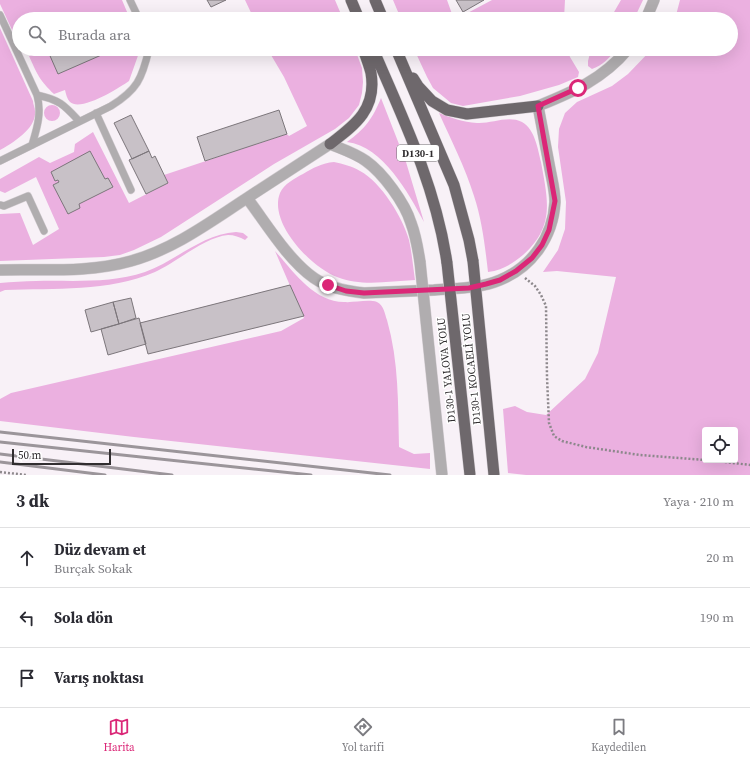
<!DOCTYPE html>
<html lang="tr">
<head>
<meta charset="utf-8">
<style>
  body { margin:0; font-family:"Source Serif 4",serif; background:#f7f7f7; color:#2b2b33 }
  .controls { position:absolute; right:12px; bottom:12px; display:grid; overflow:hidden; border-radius:4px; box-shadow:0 4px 16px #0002 }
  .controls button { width:36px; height:36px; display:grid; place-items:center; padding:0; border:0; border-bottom:1px solid #e1e1e2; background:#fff; color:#2b2b33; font:20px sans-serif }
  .scale { position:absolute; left:12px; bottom:10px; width:99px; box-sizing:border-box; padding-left:4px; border:2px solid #312e30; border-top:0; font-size:11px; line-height:14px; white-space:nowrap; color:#312e30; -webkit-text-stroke:3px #fff; paint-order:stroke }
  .stop { position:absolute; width:12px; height:12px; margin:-9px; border:3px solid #db2777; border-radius:50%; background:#fff }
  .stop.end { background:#db2777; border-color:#fff; box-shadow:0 1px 4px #0008 }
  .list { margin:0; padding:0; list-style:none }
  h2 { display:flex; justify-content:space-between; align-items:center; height:52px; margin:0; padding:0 16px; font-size:17px }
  h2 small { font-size:13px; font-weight:400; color:#7c7c81 }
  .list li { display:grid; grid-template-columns:26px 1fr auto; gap:12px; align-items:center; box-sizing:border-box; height:60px; padding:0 16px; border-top:1px solid #e1e1e2 }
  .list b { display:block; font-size:15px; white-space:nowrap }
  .list p { margin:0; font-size:13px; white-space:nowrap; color:#7c7c81 }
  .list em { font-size:13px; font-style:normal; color:#7c7c81 }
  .icon { flex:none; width:22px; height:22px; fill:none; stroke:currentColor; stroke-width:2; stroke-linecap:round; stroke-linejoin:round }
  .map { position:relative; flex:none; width:750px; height:475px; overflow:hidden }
  .search { position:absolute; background:#fff; box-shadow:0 4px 16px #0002; left:12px; right:12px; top:12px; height:44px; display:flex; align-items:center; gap:10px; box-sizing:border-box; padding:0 14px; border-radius:22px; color:#7c7c81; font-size:15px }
  .sheet { height:232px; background:#fff }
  nav { display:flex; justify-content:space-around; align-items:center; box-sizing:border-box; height:56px; border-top:1px solid #e1e1e2; background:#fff; font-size:11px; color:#7c7c81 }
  nav a { display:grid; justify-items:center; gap:2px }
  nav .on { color:#db2777 }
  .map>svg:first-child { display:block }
</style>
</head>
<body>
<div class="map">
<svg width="750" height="475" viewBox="0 0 750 475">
  <rect width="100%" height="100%" fill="#f8f1f7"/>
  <path fill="#ebb0e0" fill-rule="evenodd" d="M0,0h122l8,19h-111v26l-19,-41z
    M245,0h90l8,19h-89z
    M393,0h54l5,14 8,3 32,-17h73l-1,19h-163z
    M621,0h22l-9,19h-24z
    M680,0h70v475h-224l-18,-2 -5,-64 12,-3 12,6 19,3 39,-36 13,-26 18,-76 -59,-6 -14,1 15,-22 7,-21 1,-27 -8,-55 1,-18 6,-16 12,-11 35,-16 16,-12 24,-25h79v-30h-56zM705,430h30v30h-30z
    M0,28l33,73c0,3 2,7 2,10 2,17 -22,32 -35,39z
    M45,49h95v1l-11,31c-10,7 -48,31 -59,21 -3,-3 -4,-8 -5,-12l-11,4c-14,-13 -17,-20 -25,-38z
    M263,49h92l7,19 1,14 -1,11 -3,12 -10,13 -14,11 -61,35 -113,73 -27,13 -14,5 -16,2 -104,4v-47l20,-1 13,32 26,-16 -23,-52 -31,16 -5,-2v-12l39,-22 11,6 24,-11 1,-8 18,-12 36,71 39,-20 -4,-8 123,-41 2,2 18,-10 -23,-49 -13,-22z
    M414,49h153l3,8 9,15 -1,5 -19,8 -39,11 -57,10 -12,-3 -18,-15 -6,-11z
    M591,49h26c-7,8 -15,17 -25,20l-4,-3v-5z
    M381,98l25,64 18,60c-15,-28 -41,-76 -77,-80 18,-13 26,-24 34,-44z
    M44 113a8 8 0 1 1 16 0a8 8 0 1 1-16 0Z
    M439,113c12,5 24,9 38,10 14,1 31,-8 45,-1 13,7 16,28 19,40 7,39 14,64 -18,93 -11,9 -20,15 -35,17 -3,-26 -6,-52 -14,-76 -9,-29 -23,-56 -35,-83z
    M334,162c9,2 18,4 26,9 21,11 43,47 49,69 3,13 4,27 6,40 -25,1 -53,7 -78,-3 -25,-9 -69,-54 -57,-84 4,-9 15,-15 23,-19 10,-6 19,-11 31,-12z
    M236,232l7,1 5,4 -3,3c-5,-3 -11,-5 -17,-5 -23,2 -51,27 -73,37 -47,20 -100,16 -150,18l-5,2v-9c12,-1 24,-2 36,-2 37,-1 73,3 109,-9 31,-11 57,-38 91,-40z
    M275,251c18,20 39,51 69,51 9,1 24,-3 33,0 7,3 8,13 10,18 12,42 11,84 12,127l15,7 16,-1v16l-296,-32 -134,-16v-22l11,-6 270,-62 23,-13z"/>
  <path fill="#c8c1c7" stroke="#7c767b" d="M207,0h19l-15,7z
    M456,0h28l-21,12z
    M47,49h57l2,4 -48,21z
    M279,110l8,24 -82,27 -8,-24z
    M131,115l18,36 -17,8 -18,-36z
    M90,151l15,28 3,-1 5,9 -34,17 1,4 -12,6 -15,-29 6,-3 -1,-2 -3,1 -4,-9z
    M149,151l3,7 3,-2 13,27 -22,11 -17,-34z
    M290,285l14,31 -156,38 -8,-31z
    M131,298l5,20 -17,6 -6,-22z
    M113,302l6,22 -28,8 -6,-22z
    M139,318l7,26 -38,11 -7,-26z"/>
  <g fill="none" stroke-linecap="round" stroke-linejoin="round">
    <defs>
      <path id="service" d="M130,0l9,19
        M0,15l37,80c5,18 0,33 -5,50
        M37,95c23,5 27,10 42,26
        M96,113l35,77
        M0,161l111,-55c26,-16 31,-27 38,-57
        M0,205l4,1 24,-10 16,35"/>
      <path id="minor" d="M646,19l8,-19
        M420,262c-2,-13 -4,-26 -9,-39 -6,-20 -28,-50 -45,-62 -11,-8 -24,-12 -36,-17l-83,54c19,25 41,62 67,80 14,10 33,13 50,15 23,-1 46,-2 70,-3 22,-2 45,-1 66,-10 32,-13 53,-43 55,-78 0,-11 -3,-22 -5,-33 -4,-21 -8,-42 -12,-63 35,-14 65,-27 90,-57
        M0,270c43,-1 89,3 131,-9 43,-12 79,-39 116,-63"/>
      <path id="trunk" d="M351,0l8,19
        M375,0l8,19
        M373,49c30,69 63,138 74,214
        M396,49l58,136 15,55 4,21
        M413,78l5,8 14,15 15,9 20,4 71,-8
        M330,144c25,-19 47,-35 41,-71 -2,-8 -5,-16 -8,-24"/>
    </defs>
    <use href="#service" stroke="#d4ced3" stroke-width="8"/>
    <use href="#minor" stroke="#d4ced3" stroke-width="12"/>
    <use href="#trunk" stroke="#d4ced3" stroke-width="12"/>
    <path stroke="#8d888c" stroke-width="2.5" stroke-dasharray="2 2" stroke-linecap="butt" d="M525,278l10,8 6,9 5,11 1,71 2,46 5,13 8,5 24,6 54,8 65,5
      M709,460l41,5
      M0,472l26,3"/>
    <use href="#service" stroke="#b0adaf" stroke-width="7"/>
    <use href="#minor" stroke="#b0adaf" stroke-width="11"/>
    <use href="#trunk" stroke="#6e686c" stroke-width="11"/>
    <path stroke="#9b959a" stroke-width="3" d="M0,432l390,43
      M0,442l311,33
      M0,454l172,21
      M0,462l105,13"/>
    <defs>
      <path id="minor-bridge" d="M420,262l22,213"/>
      <path id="trunk-bridge" d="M473,261l21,214
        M447,263l23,212"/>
    </defs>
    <use href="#minor-bridge" stroke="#d4ced3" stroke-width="12" stroke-linecap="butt"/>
    <use href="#trunk-bridge" stroke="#d4ced3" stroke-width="12" stroke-linecap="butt"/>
    <use href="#minor-bridge" stroke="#b0adaf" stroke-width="11"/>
    <use href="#trunk-bridge" stroke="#6e686c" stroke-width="11"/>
  </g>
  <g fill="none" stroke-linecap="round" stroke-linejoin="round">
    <path stroke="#db2777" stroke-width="5" d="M328,285l18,6 18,2 105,-5 17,-4 14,-4 16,-9 16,-13 10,-13 7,-15 6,-29 -17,-95 40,-18"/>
  </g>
  <g text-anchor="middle" stroke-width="3" stroke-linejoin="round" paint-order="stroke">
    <rect fill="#fff" stroke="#6f6d6e" stroke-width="1" x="397" y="145" width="42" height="16" rx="3"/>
    <g font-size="10" font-weight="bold" fill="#312e30">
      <text x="418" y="157">D130-1</text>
    </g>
    <g font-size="11" fill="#312e30" stroke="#fff">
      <text transform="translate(471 369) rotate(-96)" y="4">D130-1 KOCAELİ YOLU</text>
      <text transform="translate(446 370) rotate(-96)" y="4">D130-1 YALOVA YOLU</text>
    </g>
  </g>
</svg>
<div class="controls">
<button><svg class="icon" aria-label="locate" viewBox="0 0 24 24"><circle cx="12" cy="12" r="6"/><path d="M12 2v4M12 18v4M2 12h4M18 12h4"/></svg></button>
</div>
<div class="scale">50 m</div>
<div class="stop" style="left:578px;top:88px"></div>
<div class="stop end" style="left:328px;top:285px"></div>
<div class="search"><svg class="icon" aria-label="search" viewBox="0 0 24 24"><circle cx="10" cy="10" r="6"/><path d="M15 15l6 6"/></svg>Burada ara</div>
</div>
<section class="sheet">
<h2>3 dk<small>Yaya · 210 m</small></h2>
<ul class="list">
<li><svg class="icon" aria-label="ahead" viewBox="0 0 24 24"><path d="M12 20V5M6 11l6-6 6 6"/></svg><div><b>Düz devam et</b><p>Burçak Sokak</p></div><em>20 m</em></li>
<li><svg class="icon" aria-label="left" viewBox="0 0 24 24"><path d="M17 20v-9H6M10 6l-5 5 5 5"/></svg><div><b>Sola dön</b></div><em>190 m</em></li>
<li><svg class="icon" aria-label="arrive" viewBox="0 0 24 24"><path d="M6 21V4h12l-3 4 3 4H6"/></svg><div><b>Varış noktası</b></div></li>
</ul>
</section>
<nav>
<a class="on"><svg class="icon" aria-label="map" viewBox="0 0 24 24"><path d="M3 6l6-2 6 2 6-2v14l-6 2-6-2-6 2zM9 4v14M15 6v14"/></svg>Harita</a>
<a><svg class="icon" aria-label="directions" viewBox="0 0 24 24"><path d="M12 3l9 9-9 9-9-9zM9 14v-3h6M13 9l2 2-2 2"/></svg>Yol tarifi</a>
<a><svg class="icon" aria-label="saved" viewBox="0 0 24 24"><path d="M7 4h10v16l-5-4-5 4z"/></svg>Kaydedilen</a>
</nav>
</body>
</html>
